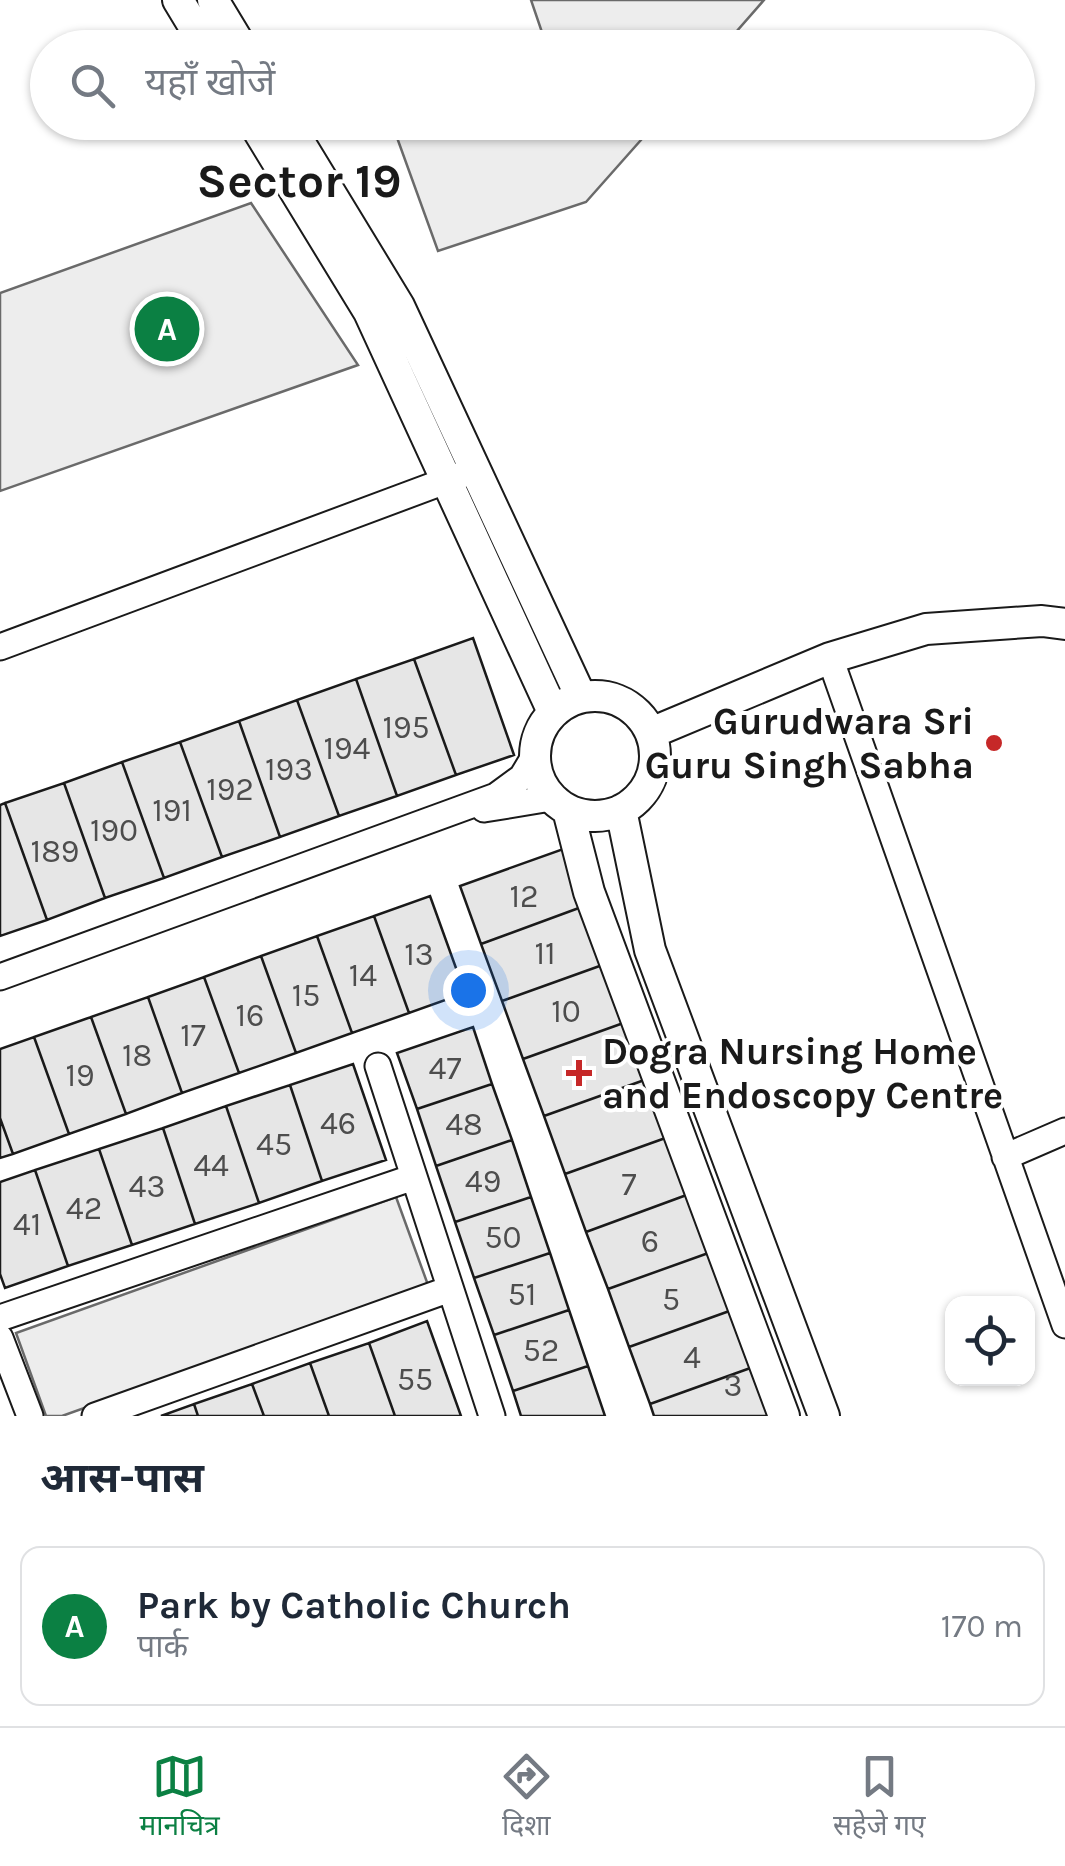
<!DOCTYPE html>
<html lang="hi">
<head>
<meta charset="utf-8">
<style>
  body { margin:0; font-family:Karla,"Noto Sans Devanagari",sans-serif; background:#f6f6f7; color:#1f2937 }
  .controls { position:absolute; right:30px; bottom:30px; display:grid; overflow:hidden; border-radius:20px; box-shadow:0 2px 8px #0004 }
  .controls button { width:90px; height:90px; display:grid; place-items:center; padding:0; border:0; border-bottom:2px solid #e0e1e3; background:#fff; color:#1f2937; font:50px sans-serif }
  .you { position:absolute; left:468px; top:990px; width:35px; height:35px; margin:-25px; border:8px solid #fff; border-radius:50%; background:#1a73e8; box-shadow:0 0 0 15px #1a73e833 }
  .badge { display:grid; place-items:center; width:65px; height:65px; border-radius:50%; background:#0b8043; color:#fff; font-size:32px; font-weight:700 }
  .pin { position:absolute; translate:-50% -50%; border:5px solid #fff; box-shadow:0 2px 10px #0006 }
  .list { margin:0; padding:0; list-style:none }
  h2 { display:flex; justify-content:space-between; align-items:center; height:130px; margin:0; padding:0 40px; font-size:42px }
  h2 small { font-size:32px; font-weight:400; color:#747a83 }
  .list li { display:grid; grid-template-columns:65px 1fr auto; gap:30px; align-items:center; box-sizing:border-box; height:160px; margin:0 20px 20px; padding:0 20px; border:2px solid #e0e1e3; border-radius:20px }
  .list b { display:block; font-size:38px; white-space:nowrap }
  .list p { margin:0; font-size:32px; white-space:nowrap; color:#747a83 }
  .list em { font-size:32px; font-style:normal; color:#747a83 }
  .icon { flex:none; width:55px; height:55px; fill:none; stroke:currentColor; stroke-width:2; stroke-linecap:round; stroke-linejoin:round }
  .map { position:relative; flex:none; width:1065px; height:1416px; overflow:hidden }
  .search { position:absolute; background:#fff; box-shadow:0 2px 8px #0004; left:30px; right:30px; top:30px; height:110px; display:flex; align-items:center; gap:25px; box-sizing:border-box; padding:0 35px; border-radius:55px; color:#747a83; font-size:38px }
  .sheet { height:310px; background:#fff }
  nav { display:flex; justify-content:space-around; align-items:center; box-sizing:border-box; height:140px; border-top:2px solid #e0e1e3; background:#fff; font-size:28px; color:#747a83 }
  nav a { display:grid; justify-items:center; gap:5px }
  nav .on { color:#0b8043 }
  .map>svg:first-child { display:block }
</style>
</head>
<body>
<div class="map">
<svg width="1065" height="1416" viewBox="0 0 1065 1416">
  <rect width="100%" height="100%" fill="#fff"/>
  <path fill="#ededed" stroke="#6a6a6a" stroke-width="2.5" d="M531,0h233l-42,48 -175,-1z
    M422,123v-1l234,1 -70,79 -148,49 -43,-119z
    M251,203l107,162 -358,126v-198z
    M396,1197l32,88 -366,131h-16l-30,-83z"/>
  <path fill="#e6e6e6" stroke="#1a1a1a" stroke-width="2.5" d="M473,638l41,117 -58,20 -42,-116z
    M414,659l42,116 -59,21 -41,-117z
    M356,679l41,117 -58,20 -42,-116z
    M297,700l42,116 -59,21 -41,-116z
    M239,721l41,116 -58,20 -42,-115z
    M180,742l42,115 -58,21 -42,-116z
    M122,762l42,116 -59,20 -41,-115z
    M64,783l41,115 -58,22 -42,-117z
    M5,803l42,117 -47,16v-131z
    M566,848l21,57 -106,39 -21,-58z
    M430,896l35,97 -56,20 -35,-97z
    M587,905l21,58 -106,38 -21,-57z
    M374,916l35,97 -57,20 -35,-97z
    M317,936l35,97 -56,20 -35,-97z
    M261,956l35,97 -57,20 -35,-96z
    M608,963l21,58 -106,38 -21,-58z
    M204,977l35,96 -57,20 -34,-96z
    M148,997l34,96 -56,21 -35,-97z
    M91,1017l35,97 -57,20 -35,-97z
    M629,1021l21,57 -106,38 -21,-57z
    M473,1027l19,57 -75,25 -20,-56z
    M34,1037l35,97 -56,20 -13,-36v-69z
    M353,1064l33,96 -64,21 -32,-96z
    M650,1078l21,58 -106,38 -21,-58z
    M492,1084l20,56 -76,26 -19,-57z
    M290,1085l32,96 -63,22 -33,-97z
    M226,1106l33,97 -64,21 -32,-96z
    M0,1118l13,36 -13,4z
    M163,1128l32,96 -63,21 -33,-96z
    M671,1136l21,57 -106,39 -21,-58z
    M512,1140l19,57 -76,25 -19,-56z
    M99,1149l33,96 -64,21 -33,-96z
    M35,1170l33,96 -63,22 -5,-14v-92z
    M692,1193l22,58 -106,38 -22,-57z
    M531,1197l19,56 -76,25 -19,-56z
    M714,1251l21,58 -106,38 -21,-58z
    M550,1253l19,57 -75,25 -20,-57z
    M735,1309l21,57 -106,38 -21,-57z
    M569,1310l19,56 -75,25 -19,-56z
    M427,1321l34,95h-66l-26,-73z
    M369,1343l26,73h-66l-19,-53z
    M310,1363l19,53h-65l-12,-32z
    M588,1366l17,50h-84l-8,-25z
    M756,1366l18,50h-120l-4,-12z
    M252,1384l12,32h-66l-4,-12z
    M194,1404l4,12h-37z"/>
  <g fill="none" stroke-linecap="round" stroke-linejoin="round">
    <defs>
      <path id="minor" d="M0,647l464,-173
        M830,658l235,667
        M484,809l67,-11
        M0,977l496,-181 26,-19 12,-20
        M378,1066l114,350
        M1005,1157l60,-26
        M0,1318l414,-141
        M0,1338l30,78
        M95,1416l355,-127"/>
      <path id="tertiary" d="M178,0l29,48
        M213,0l29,48
        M253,122l116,190 184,400
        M287,122l112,184 182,391
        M535 756a60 60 0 1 1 120 0a60 60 0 1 1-120 0Z
        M651,733l179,-75 96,-29 116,-8 23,3
        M568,810l21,82 195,524
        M621,810l29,140 174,466"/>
    </defs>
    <use href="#minor" stroke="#1a1a1a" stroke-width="29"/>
    <use href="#tertiary" stroke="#1a1a1a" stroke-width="34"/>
    <use href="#minor" stroke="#fff" stroke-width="25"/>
    <use href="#tertiary" stroke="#fff" stroke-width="30"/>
  </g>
  <g fill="#c62828" stroke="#fff" stroke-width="4">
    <circle cx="994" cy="743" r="10"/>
    <path d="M574 1058h10v10h10v10h-10v10h-10v-10h-10v-10h10z"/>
  </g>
  <g text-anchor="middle" stroke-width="8" stroke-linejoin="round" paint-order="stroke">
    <g font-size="32" fill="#4d4d4d">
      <text x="406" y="738">195</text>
      <text x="347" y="759">194</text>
      <text x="289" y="780">193</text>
      <text x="230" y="800">192</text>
      <text x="172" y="821">191</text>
      <text x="114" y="841">190</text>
      <text x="55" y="862">189</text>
      <text x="524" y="907">12</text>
      <text x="545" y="964">11</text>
      <text x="419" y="965">13</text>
      <text x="363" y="986">14</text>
      <text x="306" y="1006">15</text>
      <text x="566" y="1022">10</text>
      <text x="250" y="1026">16</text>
      <text x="193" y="1046">17</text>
      <text x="137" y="1066">18</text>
      <text x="445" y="1079">47</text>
      <text x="80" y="1086">19</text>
      <text x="338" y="1134">46</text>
      <text x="464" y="1135">48</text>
      <text x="274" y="1155">45</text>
      <text x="211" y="1176">44</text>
      <text x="483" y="1192">49</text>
      <text x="629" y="1195">7</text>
      <text x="147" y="1197">43</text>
      <text x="84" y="1219">42</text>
      <text x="27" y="1235">41</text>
      <text x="503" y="1248">50</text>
      <text x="650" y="1252">6</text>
      <text x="522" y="1305">51</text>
      <text x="671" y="1310">5</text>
      <text x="541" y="1361">52</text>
      <text x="692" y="1368">4</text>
      <text x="415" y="1390">55</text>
      <text x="733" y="1396">3</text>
    </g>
    <g font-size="38" font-weight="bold" fill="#1a1a1a" stroke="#fff" text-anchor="end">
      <text x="974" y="734">Gurudwara Sri<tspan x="974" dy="44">Guru Singh Sabha</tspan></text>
      <text x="602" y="1064" text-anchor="start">Dogra Nursing Home<tspan x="602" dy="44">and Endoscopy Centre</tspan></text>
    </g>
    <g font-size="48" font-weight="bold" fill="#1a1a1a" stroke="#fff">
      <text x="299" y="197">Sector 19</text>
    </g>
  </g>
</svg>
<div class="controls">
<button><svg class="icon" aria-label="locate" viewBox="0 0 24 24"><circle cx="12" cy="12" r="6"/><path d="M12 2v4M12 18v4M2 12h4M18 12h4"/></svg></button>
</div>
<div class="you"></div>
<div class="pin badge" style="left:167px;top:329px">A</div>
<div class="search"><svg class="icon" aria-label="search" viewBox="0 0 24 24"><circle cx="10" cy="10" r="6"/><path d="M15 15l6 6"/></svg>यहाँ खोजें</div>
</div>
<section class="sheet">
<h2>आस-पास<small></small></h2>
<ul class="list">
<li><span class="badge">A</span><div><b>Park by Catholic Church</b><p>पार्क</p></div><em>170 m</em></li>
</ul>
</section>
<nav>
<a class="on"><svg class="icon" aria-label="map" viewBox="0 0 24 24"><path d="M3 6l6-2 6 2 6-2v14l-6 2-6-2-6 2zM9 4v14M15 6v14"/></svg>मानचित्र</a>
<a><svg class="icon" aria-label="directions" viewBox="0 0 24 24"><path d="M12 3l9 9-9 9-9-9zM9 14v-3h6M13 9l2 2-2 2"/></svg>दिशा</a>
<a><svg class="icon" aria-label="saved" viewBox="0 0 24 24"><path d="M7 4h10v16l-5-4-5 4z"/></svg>सहेजे गए</a>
</nav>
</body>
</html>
